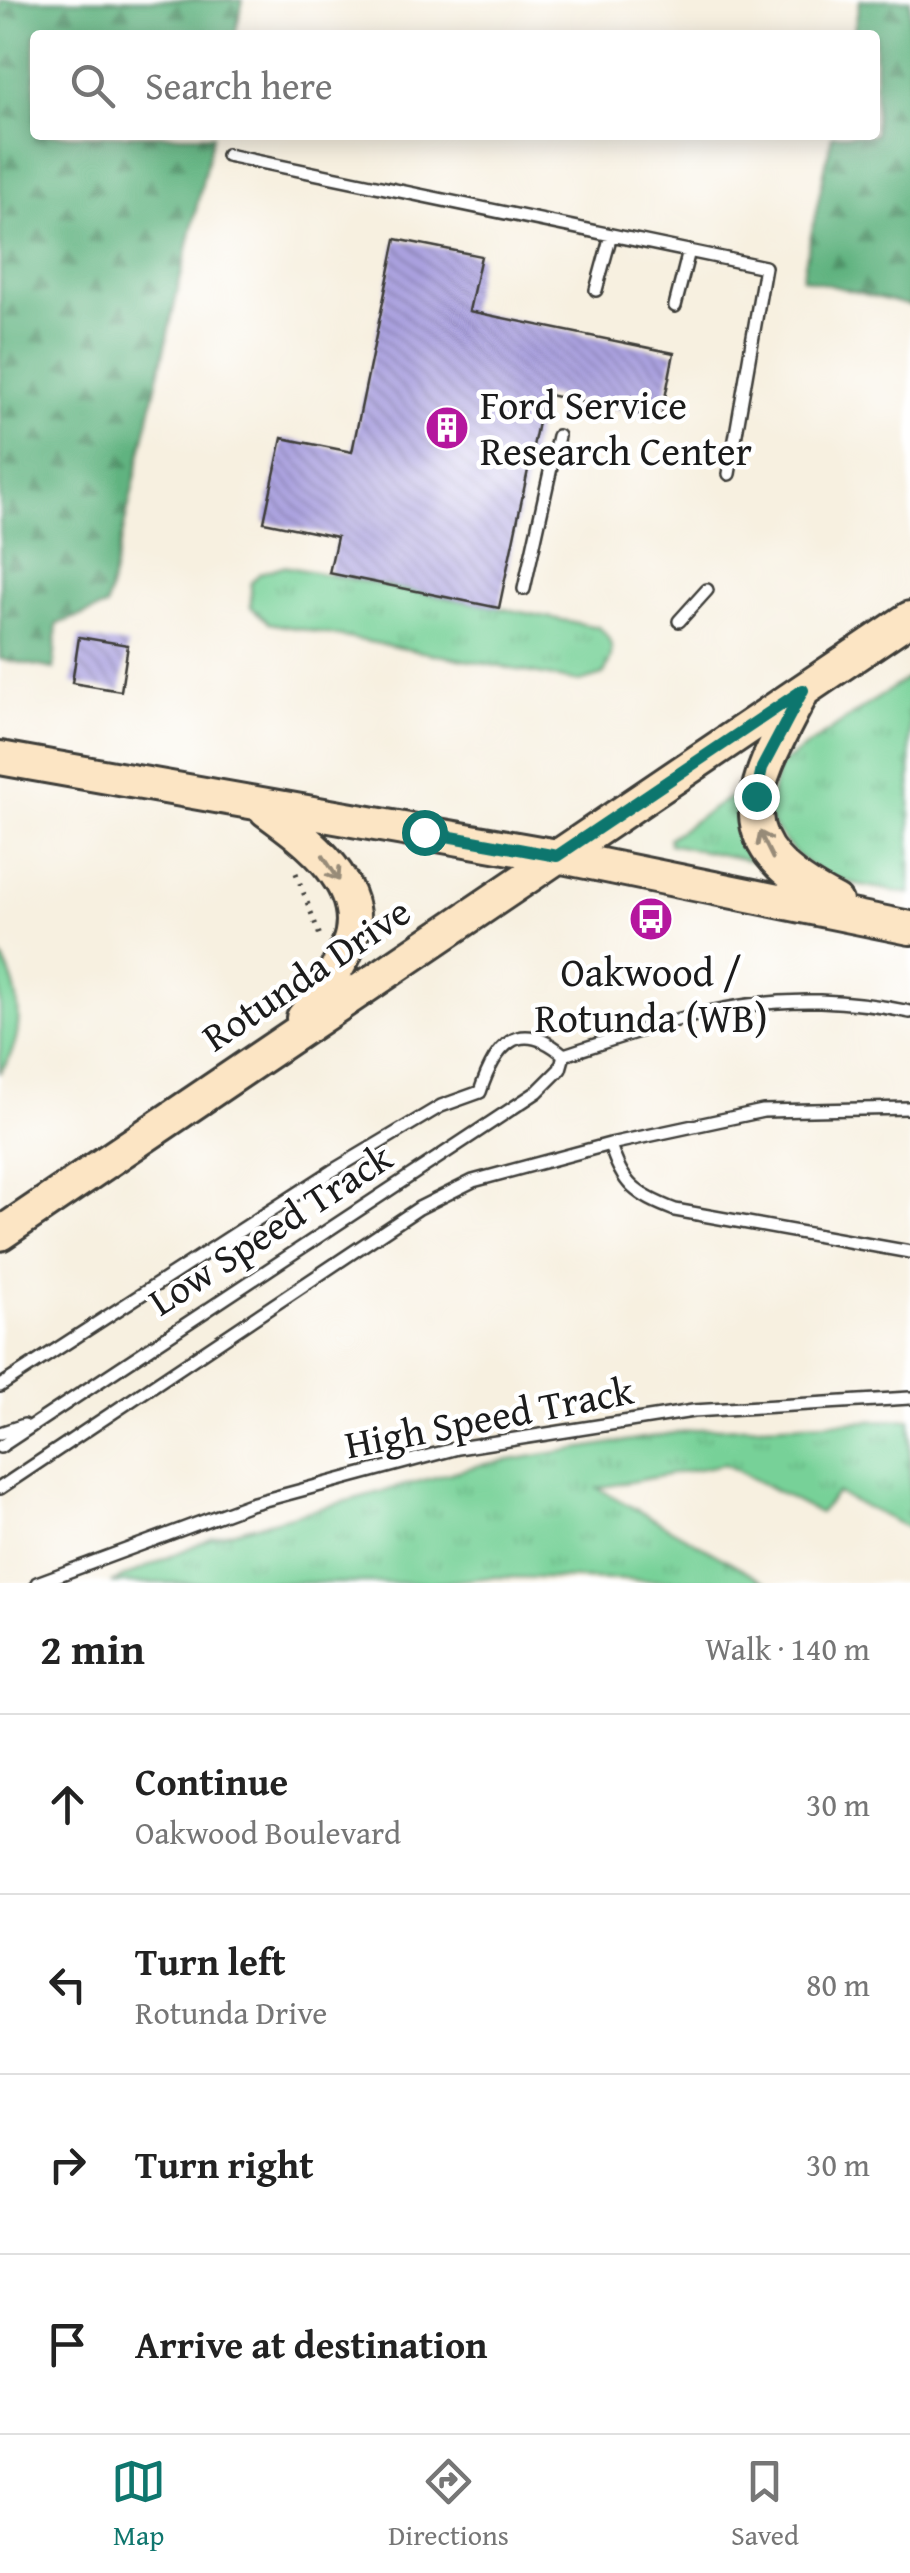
<!DOCTYPE html>
<html lang="en">
<head>
<meta charset="utf-8">
<style>
  body { margin:0; font-family:"Gentium Book Plus",serif; background:#f6f6f6; color:#222 }
  .stop { position:absolute; width:30px; height:30px; margin:-22px; border:8px solid #0f766e; border-radius:50%; background:#fff }
  .stop.end { background:#0f766e; border-color:#fff; box-shadow:0 2px 10px #0008 }
  .list { margin:0; padding:0; list-style:none }
  h2 { display:flex; justify-content:space-between; align-items:center; height:130px; margin:0; padding:0 40px; font-size:42px }
  h2 small { font-size:32px; font-weight:400; color:#767676 }
  .list li { display:grid; grid-template-columns:65px 1fr auto; gap:30px; align-items:center; box-sizing:border-box; height:180px; padding:0 40px; border-top:2px solid #e0e0e0 }
  .list b { display:block; font-size:38px; white-space:nowrap }
  .list p { margin:0; font-size:32px; white-space:nowrap; color:#767676 }
  .list em { font-size:32px; font-style:normal; color:#767676 }
  .icon { flex:none; width:55px; height:55px; fill:none; stroke:currentColor; stroke-width:2; stroke-linecap:round; stroke-linejoin:round }
  .map { position:relative; flex:none; width:910px; height:1583px; overflow:hidden }
  .search { position:absolute; background:#fff; box-shadow:0 5px 25px #0003; left:30px; right:30px; top:30px; height:110px; display:flex; align-items:center; gap:25px; box-sizing:border-box; padding:0 35px; border-radius:10px; color:#767676; font-size:38px }
  .sheet { height:850px; background:#fff }
  nav { display:flex; justify-content:space-around; align-items:center; box-sizing:border-box; height:140px; border-top:2px solid #e0e0e0; background:#fff; font-size:28px; color:#767676 }
  nav a { display:grid; justify-items:center; gap:5px }
  nav .on { color:#0f766e }
  .map>svg:first-child { display:block }
</style>
</head>
<body>
<div class="map">
<svg width="910" height="1583" viewBox="0 0 910 1583">
  <defs>
    <pattern id="grass-tufts" width="24" height="20" patternUnits="userSpaceOnUse" patternTransform="scale(2.5)"><rect width="24" height="20" fill="#77d198"/><path d="M3 7l-1-3M5 7V3M7 7l1-3M15 17l-1-3M17 17v-4M19 17l1-3" fill="none" stroke="#66b382"/></pattern>
    <pattern id="forest-firs" width="22" height="20" patternUnits="userSpaceOnUse" patternTransform="scale(2.5)"><rect width="22" height="20" fill="#61b380"/><path d="M5 1l3.5 6h-7zM16 11l3.5 6h-7z" fill="#4f9168"/></pattern>
    <pattern id="building-back-hatch" width="6" height="6" patternUnits="userSpaceOnUse" patternTransform="scale(2.5)"><rect width="6" height="6" fill="#aaa1df"/><path d="M-1 5l2 2M0 0l6 6M5-1l2 2" fill="none" stroke="#8a82b4"/></pattern>
  </defs>
  <rect width="100%" height="100%" fill="#fff"/>
  <filter id="ink" filterUnits="userSpaceOnUse"><feTurbulence type="fractalNoise" baseFrequency=".01" numOctaves="2"/><feDisplacementMap in="SourceGraphic" scale="20" xChannelSelector="R" yChannelSelector="G"/><feConvolveMatrix kernelMatrix="1 2 1 2 8 2 1 2 1" color-interpolation-filters="sRGB"/></filter>
  <filter id="wash" filterUnits="userSpaceOnUse"><feTurbulence type="fractalNoise" baseFrequency=".0048" numOctaves="4" result="noise"/><feDisplacementMap in="SourceGraphic" scale="40" xChannelSelector="R" yChannelSelector="G"/><feGaussianBlur stdDeviation="2.25" result="paint"/><feColorMatrix in="noise" values="0 0 0 0 0 0 0 0 0 0 0 0 0 0 0 0 0 1.4 0 .05"/><feComposite in="paint" operator="in"/></filter>
  <g filter="url(#wash)">
    <rect width="100%" height="100%" fill="#f7f0e0"/>
    <path fill="url(#grass-tufts)" stroke="#4a765a" stroke-width="2.5" d="M283,566l315,61c18,14 16,30 5,48l-23,7 -311,-59 -18,-16v-24l9,-10z
      M910,676v218c-71,-13 -103,-12 -143,-78l11,-50z
      M733,795l7,3 4,31 12,29 -4,3 -83,-17v-6z
      M910,1419v110l-73,-36 -18,20 -95,-49 -126,24 170,95 -275,-6 -55,6h-327l102,-46 267,-72 218,-36z"/>
    <path fill="url(#forest-firs)" stroke="#3e684e" stroke-width="2.5" d="M0,0h243l-8,35h-200v100h178l-107,472 -49,17 -3,45 -54,-10z
      M860,0h50v306l-108,-28 30,-143h43v-100h-22z"/>
    <path fill="#77d198" stroke="#4a765a" stroke-width="2.5" d="M0,954c21,35 28,83 0,118z"/>
    <g id="blocks">
      <path fill="url(#building-back-hatch)" d="M396,239l85,17 -12,55 205,42 -13,65 -117,-24 -45,214 -170,-35 8,-36 -73,-15 18,-84 70,14z
        M79,637l49,8 -7,46 -49,-8z"/>
    </g>
  </g>
  <g filter="url(#ink)">
    <use href="#blocks" fill-opacity="0" stroke="#3d3c39" stroke-width="2.5"/>
    <g fill="none" stroke-linecap="round" stroke-linejoin="round">
      <defs>
        <path id="service" d="M227,155l538,112 -36,207
          M596,290l15,-55
          M675,306l14,-55
          M524,589l34,-153
          M679,621l28,-31
          M610,1144c12,41 26,51 65,66l235,42
          M0,1386l332,-215 109,-65 39,-14c15,-46 38,-76 84,-37 130,-42 207,-71 346,-43
          M0,1433l24,-8
          M0,1447l537,-355 23,-23 4,-14
          M0,1488l419,-280 54,-27 137,-37 153,-33 147,-3
          M37,1583l213,-79 208,-56 235,-37 217,-13"/>
        <path id="secondary" d="M801,695c-51,96 -81,148 35,207
          M0,758l557,98 353,72
          M266,810c40,29 106,77 82,136 -10,26 -29,50 -45,72
          M0,1234l910,-616"/>
      </defs>
      <use href="#service" stroke="#3d3c39" stroke-width="16"/>
      <use href="#secondary" stroke="#3d3c39" stroke-width="38"/>
      <path stroke="#3d3c39" stroke-width="5" stroke-dasharray="2.5 8" stroke-linecap="butt" d="M296,873l24,63"/>
      <use href="#service" stroke="#fff" stroke-width="11"/>
      <use href="#secondary" stroke="#fce5c4" stroke-width="32"/>
    </g>
    <defs><path id="oneway-shaft" d="M-6 0H5M1.5-3L5.5 0L1.5 3" fill="none" stroke-width="1.6" stroke-linecap="round" stroke-linejoin="round" transform="scale(2.5)"/></defs>
    <g stroke="#978b78">
      <use href="#oneway-shaft" transform="translate(766 845) rotate(-116)"/>
      <use href="#oneway-shaft" transform="translate(331 868) rotate(57)"/>
    </g>
  </g>
  <g fill="none" stroke-linecap="round" stroke-linejoin="round" filter="url(#ink)">
    <path stroke="#0f766e" stroke-width="12" d="M424,832l133,24 246,-166 -41,78 -6,28"/>
  </g>
  <defs>
    <symbol id="building-disc" viewBox="-11 -11 22 22"><circle r="9.5" fill="#b5179e" stroke="#fff"/><path d="M-4-6H4V6H1V3H-1V6H-4ZM-2.5-4.3h1.7v1.8h-1.7ZM.8-4.3h1.7v1.8H.8ZM-2.5-1h1.7V.8h-1.7ZM.8-1h1.7V.8H.8Z" fill="#fff"/></symbol>
    <symbol id="bus-disc" viewBox="-11 -11 22 22"><circle r="9.5" fill="#b5179e" stroke="#fff"/><path d="M-5-6H5V4H4V6H2V4H-2V6H-4V4H-5ZM-3.5-4V0h7V-4ZM-3.5 1.2v1.5H-2V1.2ZM2 1.2v1.5H3.5V1.2Z" fill="#fff"/></symbol>
  </defs>
  <g fill-rule="evenodd">
    <use href="#building-disc" x="422" y="403" width="50" height="50"/>
    <use href="#bus-disc" x="626" y="894" width="50" height="50"/>
  </g>
  <g text-anchor="middle" stroke-width="9" stroke-linejoin="round" paint-order="stroke">
    <g font-size="40" fill="#1c1c1c" stroke="#fff" text-anchor="start">
      <text x="480" y="419">Ford Service<tspan x="480" dy="46">Research Center</tspan></text>
      <text x="651" y="986" text-anchor="middle">Oakwood /<tspan x="651" dy="46">Rotunda (WB)</tspan></text>
    </g>
    <g font-size="40" fill="#1c1c1c" stroke="#fff">
      <text transform="translate(306 974) rotate(-34)" y="14">Rotunda Drive</text>
      <text transform="translate(270 1229) rotate(-33)" y="14">Low Speed Track</text>
      <text transform="translate(489 1417) rotate(-11)" y="14">High Speed Track</text>
    </g>
  </g>
</svg>
<div class="stop" style="left:424px;top:832px"></div>
<div class="stop end" style="left:756px;top:796px"></div>
<div class="search"><svg class="icon" aria-label="search" viewBox="0 0 24 24"><circle cx="10" cy="10" r="6"/><path d="M15 15l6 6"/></svg>Search here</div>
</div>
<section class="sheet">
<h2>2 min<small>Walk · 140 m</small></h2>
<ul class="list">
<li><svg class="icon" aria-label="ahead" viewBox="0 0 24 24"><path d="M12 20V5M6 11l6-6 6 6"/></svg><div><b>Continue</b><p>Oakwood Boulevard</p></div><em>30 m</em></li>
<li><svg class="icon" aria-label="left" viewBox="0 0 24 24"><path d="M17 20v-9H6M10 6l-5 5 5 5"/></svg><div><b>Turn left</b><p>Rotunda Drive</p></div><em>80 m</em></li>
<li><svg class="icon" aria-label="right" viewBox="0 0 24 24"><path d="M7 20v-9h11M14 6l5 5-5 5"/></svg><div><b>Turn right</b></div><em>30 m</em></li>
<li><svg class="icon" aria-label="arrive" viewBox="0 0 24 24"><path d="M6 21V4h12l-3 4 3 4H6"/></svg><div><b>Arrive at destination</b></div></li>
</ul>
</section>
<nav>
<a class="on"><svg class="icon" aria-label="map" viewBox="0 0 24 24"><path d="M3 6l6-2 6 2 6-2v14l-6 2-6-2-6 2zM9 4v14M15 6v14"/></svg>Map</a>
<a><svg class="icon" aria-label="directions" viewBox="0 0 24 24"><path d="M12 3l9 9-9 9-9-9zM9 14v-3h6M13 9l2 2-2 2"/></svg>Directions</a>
<a><svg class="icon" aria-label="saved" viewBox="0 0 24 24"><path d="M7 4h10v16l-5-4-5 4z"/></svg>Saved</a>
</nav>
</body>
</html>
